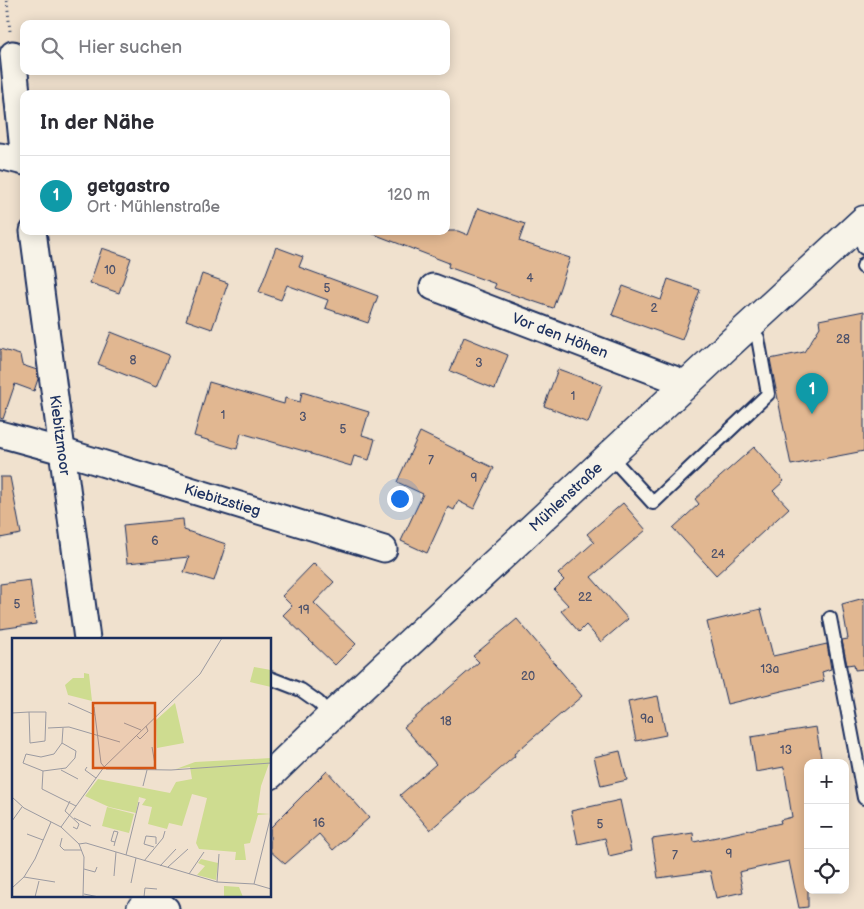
<!DOCTYPE html>
<html lang="de">
<head>
<meta charset="utf-8">
<style>
  body { margin:0; font-family:"Balsamiq Sans",sans-serif; background:#f2f2f3; color:#2b2b33 }
  .controls { position:absolute; right:15px; bottom:15px; display:grid; overflow:hidden; border-radius:10px; box-shadow:0 2px 12px #0003 }
  .controls button { width:45px; height:45px; display:grid; place-items:center; padding:0; border:0; border-bottom:1px solid #e1e1e2; background:#fff; color:#2b2b33; font:25px sans-serif }
  .you { position:absolute; left:399px; top:498px; width:18px; height:18px; margin:-12px; border:4px solid #fff; border-radius:50%; background:#1a73e8; box-shadow:0 0 0 8px #1a73e833 }
  .badge { display:grid; place-items:center; width:32px; height:32px; border-radius:50%; background:#d93025; color:#fff; font-size:16px; font-weight:700 }
  .pin { position:absolute; translate:-50% -41px; filter:drop-shadow(0 1px 2px #0008) }
  .pin::after { content:''; position:absolute; top:26px; width:18px; height:15px; background:inherit; clip-path:polygon(0 0,100% 0,50% 100%) }
  .list { margin:0; padding:0; list-style:none }
  h2 { display:flex; justify-content:space-between; align-items:center; height:65px; margin:0; padding:0 20px; font-size:21px }
  h2 small { font-size:16px; font-weight:400; color:#7c7c81 }
  .list li { display:grid; grid-template-columns:32px 1fr auto; gap:15px; align-items:center; box-sizing:border-box; height:80px; padding:0 20px; border-top:1px solid #e1e1e2 }
  .list b { display:block; font-size:19px; white-space:nowrap }
  .list p { margin:0; font-size:16px; white-space:nowrap; color:#7c7c81 }
  .list em { font-size:16px; font-style:normal; color:#7c7c81 }
  .icon { flex:none; width:28px; height:28px; fill:none; stroke:currentColor; stroke-width:2; stroke-linecap:round; stroke-linejoin:round }
  .map { position:relative; flex:none; width:864px; height:909px; overflow:hidden }
  .search { position:absolute; background:#fff; box-shadow:0 2px 12px #0003; left:20px; top:20px; width:430px; height:55px; display:flex; align-items:center; gap:12px; box-sizing:border-box; padding:0 18px; border-radius:10px; color:#7c7c81; font-size:19px }
  .panel { position:absolute; background:#fff; box-shadow:0 2px 12px #0003; left:20px; top:90px; width:430px; height:145px; border-radius:10px }
  .map>svg:first-child { display:block }
</style>
</head>
<body>
<div class="map">
<svg width="864" height="909" viewBox="0 0 864 909">
  <rect width="100%" height="100%" fill="#f0e1ce"/>
  <filter id="ink" filterUnits="userSpaceOnUse"><feTurbulence type="fractalNoise" baseFrequency=".02" numOctaves="2"/><feDisplacementMap in="SourceGraphic" scale="10" xChannelSelector="R" yChannelSelector="G"/><feConvolveMatrix kernelMatrix="1 2 1 2 8 2 1 2 1" color-interpolation-filters="sRGB"/></filter>
  <g filter="url(#ink)">
    <path fill="#e1b791" stroke="#1b2f5e" d="M478,208l47,16 -6,17 51,17 -17,50 -59,-20 2,-4 -48,-17 1,-4 -78,-30v-2h87l10,4z
      M276,247l27,10 -4,10 79,29 -10,27 -43,-15 3,-8 -41,-15 -6,15 -22,-8z
      M102,248l29,10 -12,35 -29,-10z
      M202,274l26,9 -16,46 -26,-9z
      M668,279l32,11 -18,50 -70,-25 11,-29 38,14z
      M864,311v140l-73,14 -21,-106 34,-7 16,-25 -1,-7z
      M111,332l58,23 -13,32 -58,-23z
      M464,337l44,18 -13,34 -45,-18z
      M0,349l20,6 2,10 15,5 1,9 -4,12 -19,-7 -12,35 -3,-1z
      M558,369l44,16 -14,38 -44,-17z
      M209,382l75,22 1,-6 15,4 2,-10 67,20 -7,23 13,4 -6,21 -15,-4 -3,10 -40,-12v-1l-70,-20 -4,16 -43,-13z
      M420,432l74,36 -20,41 -16,-8 -4,9 -6,-3 -21,46 -26,-12 22,-47 -26,-12z
      M754,447l30,34 -11,10 16,17 -73,67 -43,-47 26,-24 -4,-5z
      M0,477h10l11,57 -21,4z
      M623,503l23,27 -55,47 37,42 -27,23 -15,-17 -7,7 -18,-21 7,-6 -14,-15 10,-10 -6,-6 36,-32 -7,-8z
      M183,519l1,11 42,14 -12,37 -30,-9 5,-15 -62,6 -4,-38z
      M314,563l20,19 -20,21 42,41 -21,21 -52,-50 9,-9 -10,-10z
      M30,580l6,44 -36,5v-45z
      M864,598v71l-9,1 -1,-6 -7,1 -5,-25 6,-1 -6,-35z
      M761,609l12,47 54,-12 4,25 -9,3 2,9 -97,23 -20,-82z
      M517,619l65,77 -68,58 1,2 -85,74 -30,-35 36,-31 -32,-37 75,-65 -6,-6z
      M658,696l8,39 -30,6 -8,-39z
      M816,727l6,36h-14v144l-9,1 -10,-47 -50,11 4,20 -27,6 -6,-27 -52,7 -6,-39 41,-6 1,9 87,-19 -1,-3 12,-3 -8,-50 -28,5 -5,-35z
      M620,751l7,29 -26,6 -7,-29z
      M327,771l42,47 -36,32 -14,-16 -34,30 -15,-13v-23z
      M620,800l11,51 -22,5 -4,-18 -27,6 -7,-33z"/>
    <g fill="none" stroke-linecap="round" stroke-linejoin="round">
      <defs>
        <path id="lane" d="M853,231l9,11 2,6
          M863,267l1,-3
          M610,456l43,47 115,-109 -10,-56 -11,-10
          M830,618l34,180
          M270,678l31,12 17,12 13,14"/>
        <g id="street">
          <path d="M13,54l11,106"/>
          <path d="M0,156l24,6"/>
          <path id="s1" d="M33,231l54,408"/>
          <path id="s2" d="M433,287l254,97"/>
          <path id="s3" d="M0,434l62,17 322,98"/>
          <path d="M150,895l16,14"/>
        </g>
        <g id="secondary">
          <path id="s4" d="M270,775l61,-59 394,-368 139,-128"/>
          <path d="M141,909l10,-14"/>
        </g>
      </defs>
      <use href="#lane" stroke="#1b2f5e" stroke-width="16"/>
      <use href="#street" stroke="#1b2f5e" stroke-width="29"/>
      <use href="#secondary" stroke="#1b2f5e" stroke-width="31"/>
      <path stroke="#1b2f5e" stroke-width="3" stroke-dasharray="1 4" stroke-linecap="butt" d="M7,0l3,31"/>
      <use href="#lane" stroke="#f7f3e8" stroke-width="12"/>
      <use href="#street" stroke="#f7f3e8" stroke-width="25"/>
      <use href="#secondary" stroke="#f7f3e8" stroke-width="28"/>
    </g>
  </g>
  <g text-anchor="middle" stroke-width="5" stroke-linejoin="round" paint-order="stroke">
    <g font-size="12" fill="#4c516b">
      <text x="110" y="274">10</text>
      <text x="530" y="282">4</text>
      <text x="327" y="292">5</text>
      <text x="654" y="312">2</text>
      <text x="843" y="343">28</text>
      <text x="133" y="364">8</text>
      <text x="479" y="367">3</text>
      <text x="573" y="400">1</text>
      <text x="223" y="419">1</text>
      <text x="303" y="421">3</text>
      <text x="343" y="433">5</text>
      <text x="431" y="464">7</text>
      <text x="474" y="482">9</text>
      <text x="155" y="545">6</text>
      <text x="718" y="558">24</text>
      <text x="585" y="601">22</text>
      <text x="17" y="608">5</text>
      <text x="304" y="614">19</text>
      <text x="770" y="673">13a</text>
      <text x="528" y="680">20</text>
      <text x="647" y="723">9a</text>
      <text x="446" y="725">18</text>
      <text x="786" y="754">13</text>
      <text x="319" y="827">16</text>
      <text x="600" y="828">5</text>
      <text x="729" y="858">9</text>
      <text x="675" y="859">7</text>
    </g>
    <g font-size="15" fill="#1b2f5e" stroke="#f7f3e8">
      <text dy="5" stroke="none"><textPath href="#s2" startOffset="136">Vor den Höhen</textPath></text>
      <text dy="5" stroke="none"><textPath href="#s1" startOffset="206">Kiebitzmoor</textPath></text>
      <text dy="5" stroke="none"><textPath href="#s4" startOffset="406">Mühlenstraße</textPath></text>
      <text dy="5" stroke="none"><textPath href="#s3" startOffset="232">Kiebitzstieg</textPath></text>
    </g>
  </g>
  <g transform="translate(12 638)">
    <rect width="259" height="259" fill="#f0e1ce"/>
    <path d="M242,29l17,3v17l-21,-5zM72,35l5,1 3,27 -24,-6 -3,-10 8,-7h11zM163,65l9,40 -27,5 -1,-28zM259,120l-10,28 -4,27 13,1 -12,1 -8,28 -6,1 2,16h-11l1,-8 -37,-3 -3,-6 11,-45 -15,-4 -10,32 -13,-3 -2,6 -19,-5 4,-17 -10,-2 4,-6 -7,-2 -3,16 -27,-6 -24,-11 13,-17 72,14 6,-11 16,-3 -2,-12 -14,2 19,-7zM95,169l27,7 -5,19 -27,-7zM189,221l17,4 -2,17 -19,-5 8,-9 -7,-3zM212,248l15,1 4,10h-19z" fill="#cedc90"/>
    <path fill="none" stroke="#9b9aa1" stroke-width="1" d="M56,65l27,12M82,69l7,56 5,6 65,1 100,-7M0,75l17,-1h17l-1,29 -15,2 -1,-31M112,85l17,7M36,90l21,-1 51,15M125,98l3,3 8,-8 -2,-5M50,105l14,8 -1,7 -9,10 -23,3 -20,-8 3,-9 15,3 13,-3 8,-11 1,-15M140,109l4,23M75,129l-2,3 11,8M49,132l17,9M31,133l-1,18 34,17M131,148l4,-16M0,159l12,11 37,19 18,17 5,13 -1,40M58,163l-5,10 14,13 -2,5 -4,-2M62,180l17,8M0,183l10,-14M49,189l43,-60 96,-93 22,-36M15,196l16,6M50,200l-2,8 4,4h17M67,206l7,-1 131,39 37,2 17,5M102,208l1,-4 3,-10 -4,-1 -3,10 4,1M142,209l-10,-3 2,-8 10,1v7M114,217l13,-53M132,223l19,-23 2,-7M148,228l16,-17M156,229l20,-18M72,231l11,3 2,-5M177,236l15,-22M102,238l2,-24M12,239l31,5M205,244l2,-28M119,245l5,-25M242,246l17,-69M0,250l12,-11 11,-18 16,-37M72,256l15,3M23,259l4,-16M132,259l1,-9 12,1"/>
    <path fill="#d45514" fill-opacity="0.15" stroke="#d45514" stroke-width="2.5" d="M81,65h62v65h-62z"/>
    <rect width="259" height="259" fill="none" stroke="#1b2f5e" stroke-width="2.5"/>
  </g>
</svg>
<div class="controls">
<button>+</button>
<button>−</button>
<button><svg class="icon" aria-label="locate" viewBox="0 0 24 24"><circle cx="12" cy="12" r="6"/><path d="M12 2v4M12 18v4M2 12h4M18 12h4"/></svg></button>
</div>
<div class="you"></div>
<div class="pin badge" style="left:812px;top:414px;background:#0f9aa8">1</div>
<div class="search"><svg class="icon" aria-label="search" viewBox="0 0 24 24"><circle cx="10" cy="10" r="6"/><path d="M15 15l6 6"/></svg>Hier suchen</div>
<section class="panel">
<h2>In der Nähe<small></small></h2>
<ul class="list">
<li><span class="badge" style="background:#0f9aa8">1</span><div><b>getgastro</b><p>Ort · Mühlenstraße</p></div><em>120 m</em></li>
</ul>
</section>
</div>
</body>
</html>
